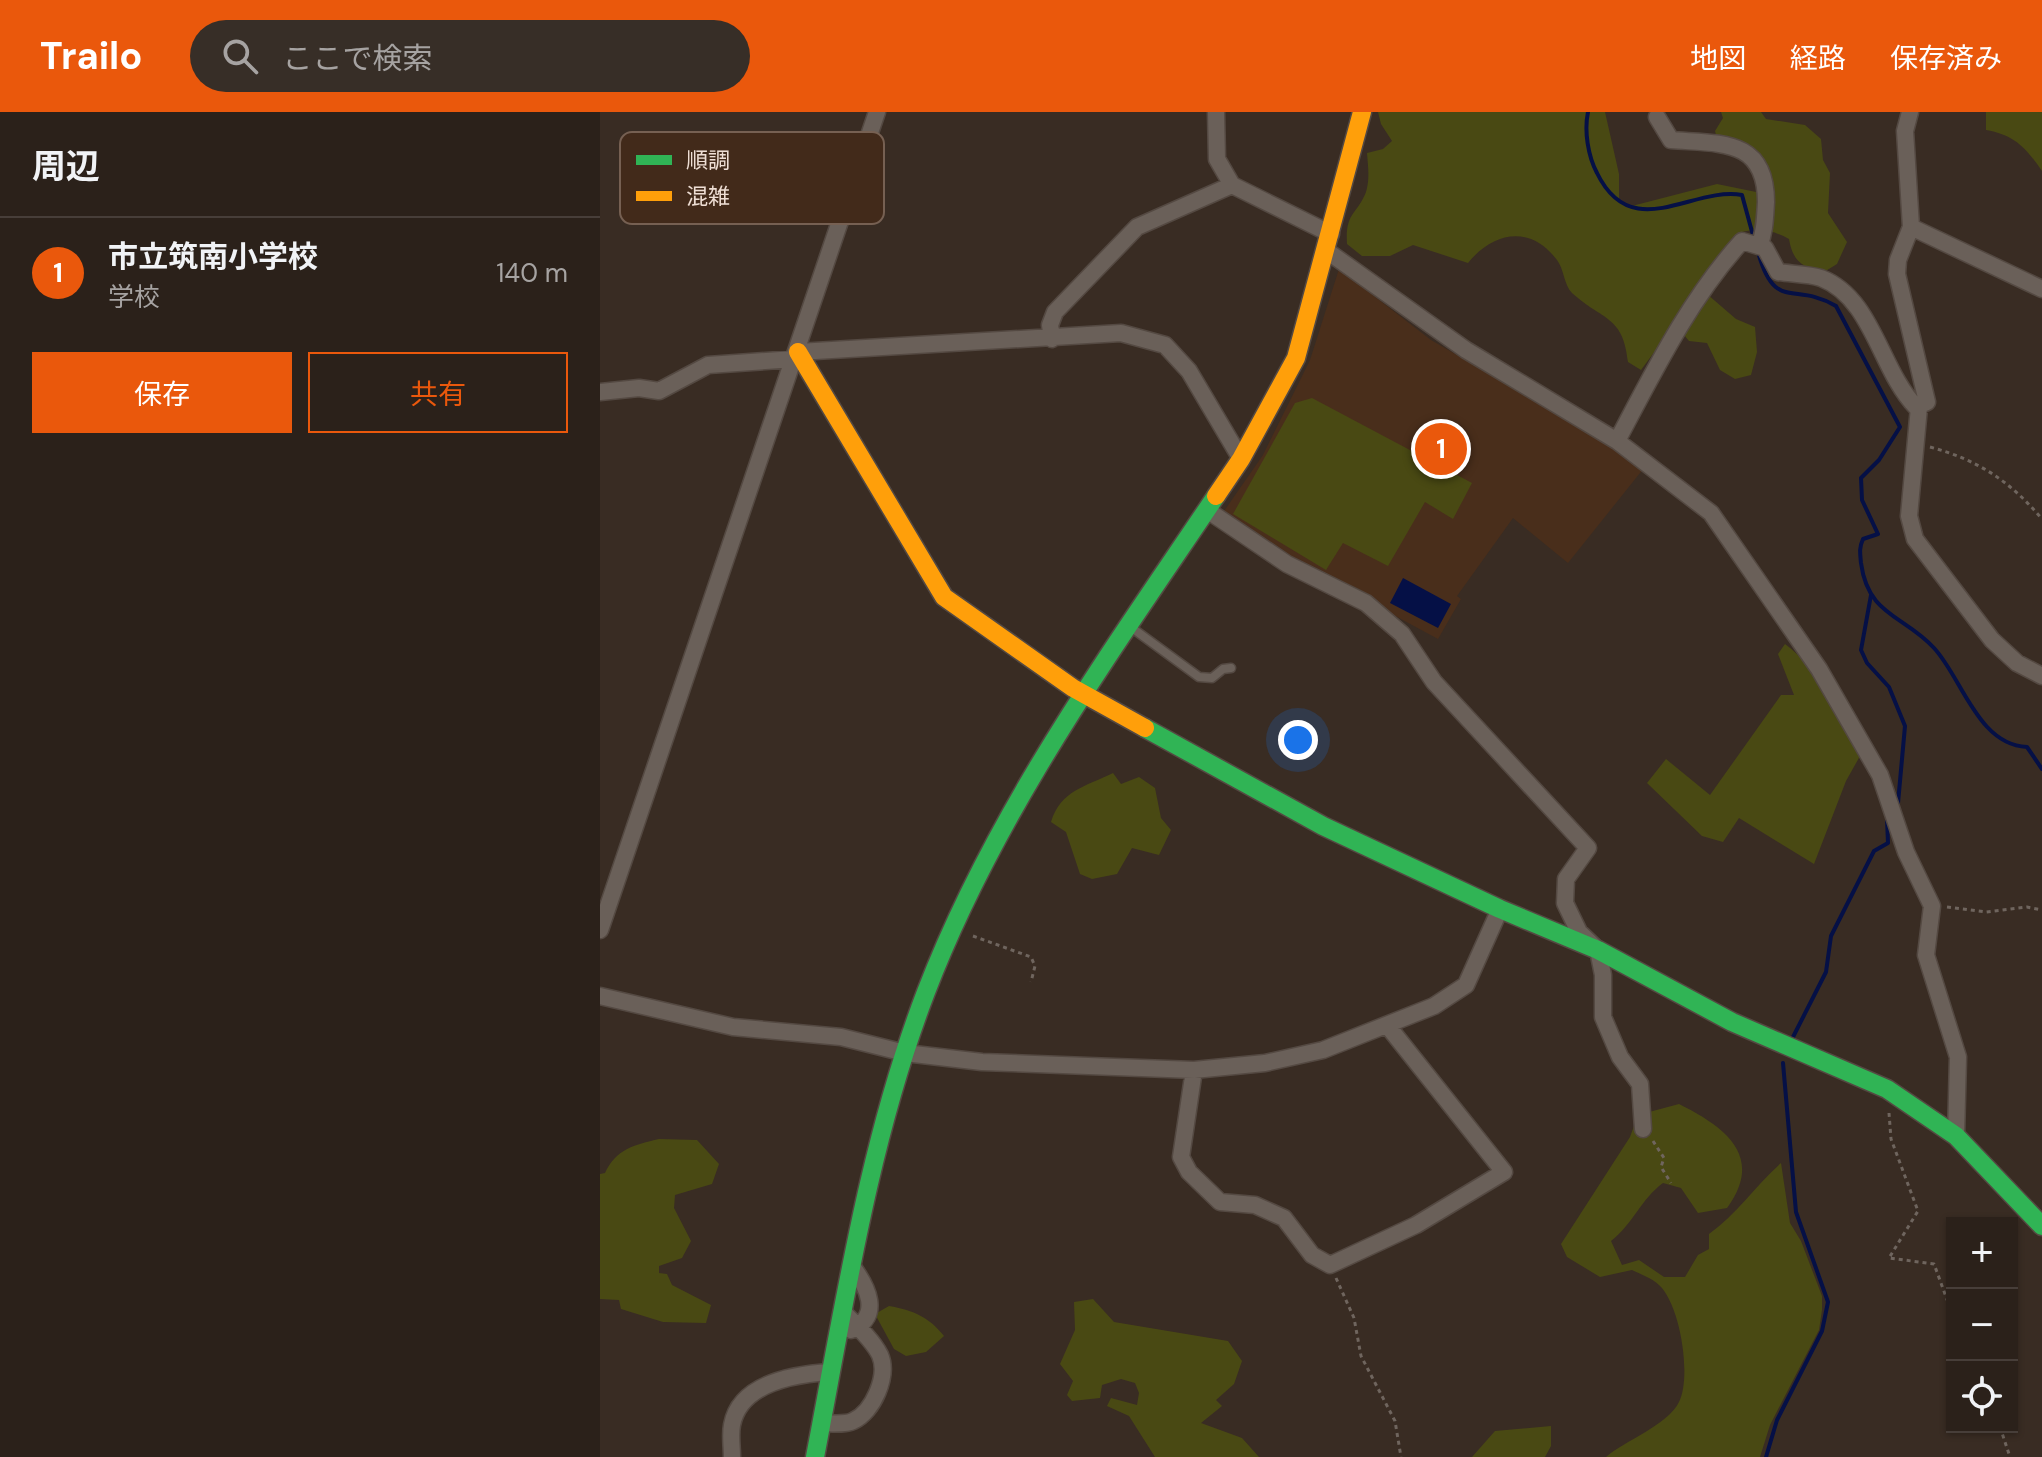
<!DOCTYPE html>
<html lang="ja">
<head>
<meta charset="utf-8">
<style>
  body { margin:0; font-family:"DM Sans","Noto Sans JP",sans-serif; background:#372e27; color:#f1f3f6 }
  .controls { position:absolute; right:24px; bottom:24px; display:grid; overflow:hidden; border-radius:0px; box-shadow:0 2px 6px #0004 }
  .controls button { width:72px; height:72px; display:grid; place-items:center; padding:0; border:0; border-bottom:2px solid #473e39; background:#2b211a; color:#f1f3f6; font:40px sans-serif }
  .you { position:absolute; left:698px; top:628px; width:28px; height:28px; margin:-20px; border:6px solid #fff; border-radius:50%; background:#1a73e8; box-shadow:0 0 0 12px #1a73e833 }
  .badge { display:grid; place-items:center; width:52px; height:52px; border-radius:50%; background:#ea580c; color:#fff; font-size:26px; font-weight:700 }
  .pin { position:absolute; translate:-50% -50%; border:4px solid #fff; box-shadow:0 2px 8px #0006 }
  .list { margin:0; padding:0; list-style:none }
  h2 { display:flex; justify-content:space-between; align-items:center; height:104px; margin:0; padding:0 32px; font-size:34px }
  h2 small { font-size:26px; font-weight:400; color:#a6a3a2 }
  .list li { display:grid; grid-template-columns:52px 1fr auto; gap:24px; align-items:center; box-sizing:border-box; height:112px; padding:0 32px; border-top:2px solid #473e39 }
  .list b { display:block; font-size:30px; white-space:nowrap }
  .list p { margin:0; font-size:26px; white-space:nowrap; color:#a6a3a2 }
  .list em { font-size:26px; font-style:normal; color:#a6a3a2 }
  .actions { display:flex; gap:16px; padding:24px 32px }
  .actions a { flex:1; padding:18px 0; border:2px solid #ea580c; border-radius:0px; text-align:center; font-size:28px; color:#ea580c }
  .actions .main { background:#ea580c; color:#fff }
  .icon { flex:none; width:44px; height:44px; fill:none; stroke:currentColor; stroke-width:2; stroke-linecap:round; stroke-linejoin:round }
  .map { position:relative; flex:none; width:1442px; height:1345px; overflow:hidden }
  header { display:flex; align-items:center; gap:48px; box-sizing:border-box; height:112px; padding:0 40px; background:#ea580c; color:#fff }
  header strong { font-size:38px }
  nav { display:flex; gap:44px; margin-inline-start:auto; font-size:28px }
  .search { width:560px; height:72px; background:#372e27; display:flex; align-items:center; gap:20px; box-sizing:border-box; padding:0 28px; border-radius:44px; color:#a6a3a2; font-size:30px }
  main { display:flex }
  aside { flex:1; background:#2b211a }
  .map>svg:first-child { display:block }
</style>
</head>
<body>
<header>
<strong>Trailo</strong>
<div class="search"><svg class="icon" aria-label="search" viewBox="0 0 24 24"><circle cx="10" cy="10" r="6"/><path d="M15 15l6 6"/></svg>ここで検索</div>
<nav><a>地図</a><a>経路</a><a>保存済み</a></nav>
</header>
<main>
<aside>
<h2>周辺<small></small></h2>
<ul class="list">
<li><span class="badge">1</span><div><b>市立筑南小学校</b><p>学校</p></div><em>140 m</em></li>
</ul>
<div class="actions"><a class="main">保存</a><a>共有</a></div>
</aside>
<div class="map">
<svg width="1442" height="1345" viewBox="0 0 1442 1345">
  <rect width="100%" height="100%" fill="#392c23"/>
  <path fill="#492e1b" d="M739,157l92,71 176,102 37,26 -76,95 -55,-45 -56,78 4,3 -23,40 -165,-89 -51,-36 41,-59 47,-95z"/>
  <path fill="#494913" d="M778,0h227l14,62v27l9,6 89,-23 49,10 7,-7c-10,-23 -31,-29 -53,-37l-5,-19 8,-13 -2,-6h40l5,7 39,6 16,14 2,21 7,13 -2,40 19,29 -10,22 -13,8c-22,-5 -31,-10 -35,-33 -17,-9 -28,-11 -47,-7l-42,56 36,31 19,8 2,25 -6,23 -16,4 -15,-9 -13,-27 -18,-2 -14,-17 -34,46 -13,-8c-5,-47 -25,-41 -56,-69 -8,-8 -8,-24 -15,-33 -27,-36 -64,-28 -89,3l-55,-18 -23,11h-28l-15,-12c-2,-32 10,-29 19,-52 4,-13 2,-26 1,-39l16,-4 9,-8 -11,-17z
    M1386,0h56v59c-16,-23 -27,-36 -56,-41z
    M712,286l160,85 -19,36 -28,-17 -37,64 -45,-23 -17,27 -93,-56 62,-111z
    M1185,532c35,25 54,76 75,112l-14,25 -32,83 -75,-46 -16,24 -21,-6 -55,-53 19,-24 44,36 71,-100h13l-16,-41z
    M513,661l8,11 18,-7 16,11 6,30 10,12 -12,25 -27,-7 -15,26 -25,5 -12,-5 -14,-42 -15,-10c10,-32 34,-35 62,-49z
    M1079,992c46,23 86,52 48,104l-29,5 -17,-25 -18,-5c-22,16 -30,41 -52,58l11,24 17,-5 25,17h21l13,-22 11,-6v-15c28,-20 46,-48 72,-71l9,60 11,18 21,55v14l-3,20 -49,95 -10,32h-154c18,-16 62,-32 73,-55 13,-26 1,-98 -20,-117 -7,-7 -19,-11 -27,-15l-32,7 -33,-20 -6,-13 69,-107 8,-22z
    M59,1027l38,1 22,24 -7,20 -37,11 -1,13 17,33 -9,17 -23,8v7l8,1 5,11 39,20 -5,18 -43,-1 -42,-13 -2,-9 -19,-1v-125l5,-1c11,-24 29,-28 54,-34z
    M493,1187l21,23 114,19 14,20 -8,23 -18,16 6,6 -21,17 41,15 17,19h-104l-26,-41 -22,-10 4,-8 26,7 2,-12 -4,-10 -14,-4 -19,6 -2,13 -28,3 -5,-6 6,-14 -13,-17 15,-34 -1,-28z
    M289,1194c24,4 40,11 55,30l-18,16 -20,4 -12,-7 -19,-35z
    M951,1314v20l-6,11h-73l23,-26z"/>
  <path fill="#051046" d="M803,466l48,26 -13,24 -48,-25z"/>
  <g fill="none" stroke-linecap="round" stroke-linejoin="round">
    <path stroke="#051046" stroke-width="4" d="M988,0c-4,19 0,44 9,61 35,72 95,13 145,22l12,44
      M1158,140c17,61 36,29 78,54l64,121 -21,33 -18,18 1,22 16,34 -15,5c-4,9 -3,14 -2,24 7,53 43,52 73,85 28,30 44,97 93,99l15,22
      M1271,483l-10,55 6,13 22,24 16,39 -7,77
      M1192,927l34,-67 5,-36 43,-85 14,-8 -1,-24
      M1166,1345l11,-37 45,-89 6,-29 -32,-90 -13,-149"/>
    <defs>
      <path id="lane" d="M532,516l67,49 13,1 11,-9 8,-1"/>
      <path id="street" d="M616,0l1,47 15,26 99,49
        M1310,0l-5,19 6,96
        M1057,5l14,23c49,4 95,-2 95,62 -1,15 -1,30 -7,44
        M727,139l139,99 151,91 94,72 108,156 61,106 26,77 26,54 -6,49 32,102 -2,79
        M452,227l-2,-14 5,-13 82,-85 95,-42
        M198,240l323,-19 44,12 24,26 52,88
        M0,280l39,-4 20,3 49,-26 87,-6
        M1319,295l-10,109 6,23 77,101 25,23 25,13
        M1017,329c36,-68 73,-143 125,-200l23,7 13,24c13,2 31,2 43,6 52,20 59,92 95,129l11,-5 -30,-128 1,-14 13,-33 131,62
        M607,398l80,54 79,39 36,31 32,48 154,166 -22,31 -1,24 14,29 19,18 5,25v42l17,40 20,27 3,45
        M0,818l277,-818
        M0,884l133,31 108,10 64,16 77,9 212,8 71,-7 58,-13 111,-44 32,-21 34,-76
        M594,958l-13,87 8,15 31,30 35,3 29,13 28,37 18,10 86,-40 88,-53 -117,-147
        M251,1218c32,-14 16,-44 1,-64
        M221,1311c9,0 24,2 32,-2 20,-9 36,-45 27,-66 -8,-16 -25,-31 -37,-43
        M132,1345c0,-10 -2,-22 0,-32 8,-43 65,-51 99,-53"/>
      <path id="fast" d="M545,616l178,98 177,83 98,41 134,72 155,67 69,47 86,90
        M215,1345c30,-156 54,-316 111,-465 69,-180 183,-337 290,-496"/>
      <path id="slow" d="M198,240l146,245 129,91 72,40
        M616,384l25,-37 55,-101 66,-246"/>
    </defs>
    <use href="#lane" stroke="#544942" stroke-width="11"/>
    <use href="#street" stroke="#544942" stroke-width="19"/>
    <use href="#fast" stroke="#544942" stroke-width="21"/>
    <use href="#slow" stroke="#544942" stroke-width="21"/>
    <path stroke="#6f655e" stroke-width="3" stroke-dasharray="4 4" stroke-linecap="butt" d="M1330,335c48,13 80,34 112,72
      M1347,795l39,5 41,-5 15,3
      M373,824l58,21 4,9 -4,16
      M1289,1001l2,26 27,72 -29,47 45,6 18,49
      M1053,1029l11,17 -3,9 10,16
      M736,1166l18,40 7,38 34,65 6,36
      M1400,1315l10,30"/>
    <use href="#lane" stroke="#6a6059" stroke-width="8"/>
    <use href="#street" stroke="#6a6059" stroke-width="16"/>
    <use href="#fast" stroke="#30b455" stroke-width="18"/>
    <use href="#slow" stroke="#ff9f0a" stroke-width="18"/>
  </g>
  <rect x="20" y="20" width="264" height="92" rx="12" fill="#422a1a" stroke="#766052" stroke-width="2"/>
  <rect x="36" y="43" width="36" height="10" fill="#30b455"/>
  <rect x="36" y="79" width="36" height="10" fill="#ff9f0a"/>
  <g font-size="22" fill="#eeded4">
    <text x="86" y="56">順調</text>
    <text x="86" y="92">混雑</text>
  </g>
</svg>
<div class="controls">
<button>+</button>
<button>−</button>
<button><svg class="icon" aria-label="locate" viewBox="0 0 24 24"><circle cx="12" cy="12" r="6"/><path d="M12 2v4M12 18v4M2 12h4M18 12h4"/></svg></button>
</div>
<div class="you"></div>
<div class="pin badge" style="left:841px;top:337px">1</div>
</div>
</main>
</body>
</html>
